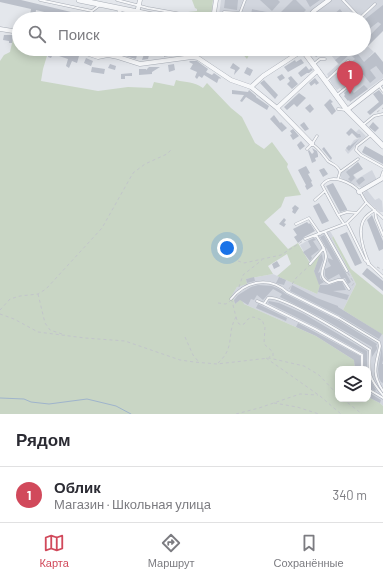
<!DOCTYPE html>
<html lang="ru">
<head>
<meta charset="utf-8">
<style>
  body { margin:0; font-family:Barlow,sans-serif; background:#f7f7f7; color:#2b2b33 }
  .controls { position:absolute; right:12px; bottom:12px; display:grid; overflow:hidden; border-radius:8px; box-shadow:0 2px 10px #0003 }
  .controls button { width:36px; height:36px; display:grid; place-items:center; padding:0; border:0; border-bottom:1px solid #e1e1e2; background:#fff; color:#2b2b33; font:20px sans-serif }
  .you { position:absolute; left:227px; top:248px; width:14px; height:14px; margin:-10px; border:3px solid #fff; border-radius:50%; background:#1a73e8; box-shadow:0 0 0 6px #1a73e833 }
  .badge { display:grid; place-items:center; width:26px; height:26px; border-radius:50%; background:#d1495b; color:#fff; font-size:13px; font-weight:700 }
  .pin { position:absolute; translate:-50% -33px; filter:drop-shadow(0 1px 2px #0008) }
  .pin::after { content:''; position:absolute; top:21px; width:14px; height:12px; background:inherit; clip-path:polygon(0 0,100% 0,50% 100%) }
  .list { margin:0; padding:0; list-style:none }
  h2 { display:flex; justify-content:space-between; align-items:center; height:52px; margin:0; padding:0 16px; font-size:17px }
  h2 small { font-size:13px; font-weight:400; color:#7c7c81 }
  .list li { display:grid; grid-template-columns:26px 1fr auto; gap:12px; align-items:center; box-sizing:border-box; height:56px; padding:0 16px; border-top:1px solid #e1e1e2 }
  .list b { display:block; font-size:15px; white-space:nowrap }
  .list p { margin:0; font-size:13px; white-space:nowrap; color:#7c7c81 }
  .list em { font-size:13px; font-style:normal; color:#7c7c81 }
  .icon { flex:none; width:22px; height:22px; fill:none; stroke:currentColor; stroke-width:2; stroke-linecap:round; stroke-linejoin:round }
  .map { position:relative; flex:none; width:383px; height:414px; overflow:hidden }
  .search { position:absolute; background:#fff; box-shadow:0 2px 10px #0003; left:12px; right:12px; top:12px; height:44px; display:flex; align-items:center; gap:10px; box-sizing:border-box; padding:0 14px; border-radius:22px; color:#7c7c81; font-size:15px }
  .sheet { height:108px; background:#fff }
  nav { display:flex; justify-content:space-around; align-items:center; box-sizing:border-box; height:56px; border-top:1px solid #e1e1e2; background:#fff; font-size:11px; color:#7c7c81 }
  nav a { display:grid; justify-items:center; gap:2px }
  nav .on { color:#d1495b }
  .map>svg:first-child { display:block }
</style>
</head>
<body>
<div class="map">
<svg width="383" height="414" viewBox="0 0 383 414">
  <rect width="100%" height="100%" fill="#e4e7ec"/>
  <path fill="#d2d6de" d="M221,0h162v22l-19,19v-22h-91l-6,-1 1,-6 -16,-3 -2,8 -3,2 -28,-4z
    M364,43l10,9 -5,5 14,18v3l-26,19 -7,-9 -6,5 -4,-5 -3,2 -5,-6 -5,-10 11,-10 -10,-13 1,-2h35z
    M359,129l7,7 -18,18 -3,-4 4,-5 1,1 4,-6 5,-2 -3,-6z
    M348,168l9,11 15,-9 5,10 -15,8 -12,-5 -9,-5v-5z
    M367,190l8,10 4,-2 3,3 1,11h-3l-13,-11 -4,-7z
    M330,231l3,5 -1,2 24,46 -13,26 40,25v71l-3,-3 -12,-6v-28h-13l-1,-9 -38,-24 -72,-32h-9l-4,-9 6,-8 9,-8 27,-5 44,20 -3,-23 5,-15 -8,9 -11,-20 10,-6z"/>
  <path fill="#c9d6c5" d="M192,0h21l-2,17 -3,2 -21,-1 1,-6 9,-1v-2l-2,-1z
    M14,34l5,1v14h30l-6,20 -2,12 57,10 30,-4 24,1 2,-6 20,4 2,-6c11,3 17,1 27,8l4,-5 24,25 11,9 13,26 9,6 8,-7 16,22 -1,3 14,28 -16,2 -4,10 -17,15 24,27 10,-6 13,22 10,-12 -7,18 6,15 -3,8 -40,-18 14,-12 -4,-10 -19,12 5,8 -27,5 1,5 -10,3 -5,8 3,9 6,-5 3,5 72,32 38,24 1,9h-17v30h30v-2l12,6 3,3v8h-383v-353l4,-6 6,-3z
    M238,49h14l-5,10z
    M333,236l18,33 32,26v40l-40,-25 13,-26 -24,-46z"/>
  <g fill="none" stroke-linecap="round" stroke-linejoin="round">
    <path stroke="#9fb4cc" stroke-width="1" d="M0,398l24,1 7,3 18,2 38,-5 29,7 15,8"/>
  </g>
  <path fill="#bbc0ca" d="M0,0h21l75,18v1h-23l-37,-9 -1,6 -5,-1 1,-6 -31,-7z
    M225,0h13l-1,10 -13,-2z
    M260,0h18l2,2 -8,9z
    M293,0h3l10,10 -9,9h-23z
    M306,0h14l-10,7z
    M383,5v26l-15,15 -4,-5 17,-17 -3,-2 -14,11v-13z
    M252,9l16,3 -1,7 -17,-2z
    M340,9l5,7 -4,3h-13z
    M4,35h9l-1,8h-3v-2l-6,-1z
    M50,49h5l24,7 -2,7 -5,-2 -3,7 -3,-2 2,-7 -15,-5 -2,4 -3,-1z
    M173,49h8v4l-17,4v-7z
    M261,49l6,1 -1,5 -6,-2z
    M310,49h8l4,4 -6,4z
    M350,49h4l10,13 11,-10 8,10v13l-7,-9 -6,4 6,8 -6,5 -12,-15 -5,5 2,2 -10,8 -8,-9 18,-15 -5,-5 -11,10 -4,-4z
    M114,50l15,1v1l8,3 -1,4 -22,-6z
    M144,54l5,1 -1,4 -6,1z
    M86,58l7,3 -2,5 -7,-3z
    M301,59l3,4 -16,9 -4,-5 11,-7 1,2z
    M190,61h7l11,8 -2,3 6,3 2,-2 7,5 -1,1 -1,-1 -2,5 -13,-8 -2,3 -3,-2 -2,3 -2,-2 2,-5 -7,-3 3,-5 -4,-2z
    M233,63l7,5 -6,7 1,-5 -5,-2z
    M110,64l6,2 -1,4 -7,-2z
    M174,64l1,6 -6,2 -1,-7z
    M306,66l3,4 2,-2 2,2 -4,3h-2l-6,4 -3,-4z
    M92,67l13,2 -1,5 -13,-2z
    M149,67h11l-8,5v2l-13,1v-6h7v1z
    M247,67l6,3 -3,6 -6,-3z
    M132,73v3h-7v3h-4v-5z
    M282,74l3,4 -5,3 -3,-4z
    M291,76l7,8 -6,5 -5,-5 3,-3 -2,-3z
    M315,78l4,5 -3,2 -1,-2 -4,3 -2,-3z
    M264,80l14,15 -3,4 -15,-16z
    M364,85l4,4 -18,13 -1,-2 -1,1 -4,-5 1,-1 -1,-2 6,-5 4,5z
    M232,90l16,2 1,-2 7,6v1l13,9 -2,4 -21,-13 -4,5 -2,-1 4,-6 -12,-1z
    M379,90l4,5v9l-13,11 -3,-3 12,-10 -6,-8z
    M299,93l7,5 -9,9 -3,-3 -7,6 -3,-3z
    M330,99l3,3 -2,1 5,8 -4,4 -8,-10z
    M310,104l4,5 -4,4 -5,-5z
    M274,115l6,8 1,-1 6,6 -5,4 -12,-13z
    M304,122l5,7 -4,2 -5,-6z
    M373,122l6,6 -4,4 -6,-5z
    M351,128l7,6h2l1,3 -4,1 -5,-5 -3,3 -3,-3z
    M293,129l6,7 -6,4 -3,-5 2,-1 -2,-3z
    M359,139l-10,12 -3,-3 3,-3 1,1z
    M301,141l4,5 -5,4 -3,-5z
    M365,146l18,10v8l-20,-11 -1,-1z
    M324,147l8,11 -1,2 -9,-11z
    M312,148l5,3 1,4v2l-3,1 1,3 -4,2 -4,-12 1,-1 3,4 2,-2z
    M358,162l5,7 -10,6 2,3 -4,4 -3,-3 2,-2 -4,-5z
    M306,166l4,7 -2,1 4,7 -1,1 2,4 -6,4 -2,-4 1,-1 -8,-15z
    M324,168l4,6 -5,3 -4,-7z
    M361,177h2l2,3 -6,5 -3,-4z
    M333,183l14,26v1l-7,2 -14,-26z
    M319,203l10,18 -7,3 -9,-18z
    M295,205l4,3 -4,6 -3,-2 1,-2 -1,-2z
    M372,215l11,26v8l-4,2 -12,-31z
    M284,218l2,2 -2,3 2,1 -2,3 -5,-3z
    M307,222l2,2 1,-1 5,8 -11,6 -1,2 -5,4 -4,-6 3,-2 -4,-6z
    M347,232l15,31 -7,3 -15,-31z
    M324,235l27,47 -3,2 -3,-6h-4l-2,-4 -11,6 -3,-4v-7l6,-3 -3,-5v-3l5,2 -13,-23z
    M314,238l2,2 -3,1 6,9 -8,6 1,2 -2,3 -7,-9 8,-5 -3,-6z
    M322,254l1,6 -5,13 2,-1v6l4,4 -5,3 -5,-14 5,-14z
    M277,261l3,5 -6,3 -2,-5z
    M367,268l16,13v10l-21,-17z
    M254,277l1,4 -8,2 -1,-4z
    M279,277l7,3 -2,5 -8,-2z
    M338,282h4l4,8 -13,1 16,4 -2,5 -29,-8 2,-7h9z
    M258,285l14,1 7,3 7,5 52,26 39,24 -1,2 1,1v2l-5,8v-10l-52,-30 -40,-20 2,-3 -9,-5 -10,11 -6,-5 -3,5 -3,-1 -3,6 -8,-5 -5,4 -1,-4 4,-5 13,-8z
    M292,285l25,13 21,8v1l44,27 -3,5 -39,-23 -50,-25z
    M269,301l10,2 25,11 63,37v18h-3v-14l-1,-2 -47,-26 -48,-24z
    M258,304l29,14 -1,3 -30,-13z
    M298,323l62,33v13h-5l-1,-9 -38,-24 -20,-9z
    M382,346l1,14 -1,4h1v19l-2,-1 -2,-4 -1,-9z
    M368,376l8,14 -1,1 -7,-4z
    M368,392l13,8 -1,3 -12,-6z"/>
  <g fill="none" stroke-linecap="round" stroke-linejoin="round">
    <defs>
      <path id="service" d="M40,0l52,11 8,-6
        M117,0l31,8 39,7 26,1
        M343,0l17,18 15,-14
        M224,12l16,1
        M239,19l1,-6 5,-13
        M314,64l6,-5h5
        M326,81l22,-20
        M379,85l4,6
        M337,95l21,-17
        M338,109l8,1
        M363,125l11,-9 9,-2
        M371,135l-14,11 -1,4 5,5 22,12
        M312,144c7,4 11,11 16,17 5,4 10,4 12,11
        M307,149l5,-5 5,-8
        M381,178l2,-6
        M338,179l2,-7 18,-13
        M315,200l10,-9
        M366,203l-9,10 -10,-1 -9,3 -16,-30c9,-13 30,-2 38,7 3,4 4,8 7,11 5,5 11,10 16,15
        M338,215l6,9
        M347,223l18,37 18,17
        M296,224l13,-6 11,16
        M325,232l22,39
        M316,235c4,7 10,14 10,22 -1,10 -10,19 3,26l9,-3h5l6,9
        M305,239l42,-16 10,-10
        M310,264l14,-16
        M368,264l1,-1c-5,-11 -13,-34 -4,-45 2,-3 7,-6 10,-8l1,8 7,17
        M231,299c14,-18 38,-23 56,-7l52,26 40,24 1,4c-4,19 -9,27 3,45
        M257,301l7,3 4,-6c15,-3 86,42 102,52 -1,23 -3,26 13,45
        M264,304l51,25 47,26v14
        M368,389l15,9"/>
      <path id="minor" d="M137,13l3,-13
        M118,19l2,-10
        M213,19l3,-19
        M307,19l7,-8 15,-11
        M0,29l19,3
        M74,49l24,8 10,-2 10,2 22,7 52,-7 6,1 33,22 20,7 26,21 35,36
        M251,87l12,-11 40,-26
        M277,108l41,-38
        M347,110l36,-28
        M359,192l24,-14"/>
      <path id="tertiary" d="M79,0l93,19
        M302,49l45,61 36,36"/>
    </defs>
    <use href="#service" stroke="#a9aeb7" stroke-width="3"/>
    <use href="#minor" stroke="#a9aeb7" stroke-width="5"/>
    <use href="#tertiary" stroke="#a9aeb7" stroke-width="6"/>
    <path stroke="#c2c5cb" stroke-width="1" stroke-dasharray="3 3" stroke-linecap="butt" d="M377,112l6,-4
      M238,261l6,2 37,-8 22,-14
      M377,267l6,3
      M348,273l6,10 -3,4
      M239,287l4,-12 19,-15
      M289,289l7,-11 13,-12
      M38,294l7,29 5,7 15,5
      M218,303l8,1 4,-3
      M0,310l10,-11 10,-3 18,-2 8,-5 56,-61 31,-55 12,-9 22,-10 5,-5
      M0,314l14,5 24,13 47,6 40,3 55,19 14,2 23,2 52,-6 35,8 15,9 19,20
      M236,317l2,6 3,2 3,-1 4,-5 5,-2 9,3 3,7 -1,17 9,8v4l-4,1
      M185,337l8,18 5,6
      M266,358l54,38 21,18
      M218,363c18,-16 8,-29 18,-46l-4,-16
      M343,399l19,15
      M274,403l23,4 22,7
      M236,414l23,-6 41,-14 18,1"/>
    <use href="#service" stroke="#f7f8fa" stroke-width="2"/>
    <use href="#minor" stroke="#f7f8fa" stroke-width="4"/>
    <use href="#tertiary" stroke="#f7f8fa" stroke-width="5"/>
  </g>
</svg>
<div class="controls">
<button><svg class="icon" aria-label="layers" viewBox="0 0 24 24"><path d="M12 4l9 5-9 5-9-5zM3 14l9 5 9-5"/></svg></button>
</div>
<div class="you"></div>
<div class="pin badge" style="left:350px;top:94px">1</div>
<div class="search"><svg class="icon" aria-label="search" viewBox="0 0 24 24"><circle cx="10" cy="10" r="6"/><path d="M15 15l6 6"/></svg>Поиск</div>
</div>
<section class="sheet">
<h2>Рядом<small></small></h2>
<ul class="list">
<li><span class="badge">1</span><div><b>Облик</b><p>Магазин · Школьная улица</p></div><em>340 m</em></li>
</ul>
</section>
<nav>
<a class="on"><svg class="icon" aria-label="map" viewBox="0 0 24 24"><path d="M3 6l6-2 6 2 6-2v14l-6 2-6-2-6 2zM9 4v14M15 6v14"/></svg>Карта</a>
<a><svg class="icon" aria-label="directions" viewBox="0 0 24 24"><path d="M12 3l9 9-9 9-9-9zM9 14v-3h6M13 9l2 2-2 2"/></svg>Маршрут</a>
<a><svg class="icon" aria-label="saved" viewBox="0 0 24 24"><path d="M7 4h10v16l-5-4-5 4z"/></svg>Сохранённые</a>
</nav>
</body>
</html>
